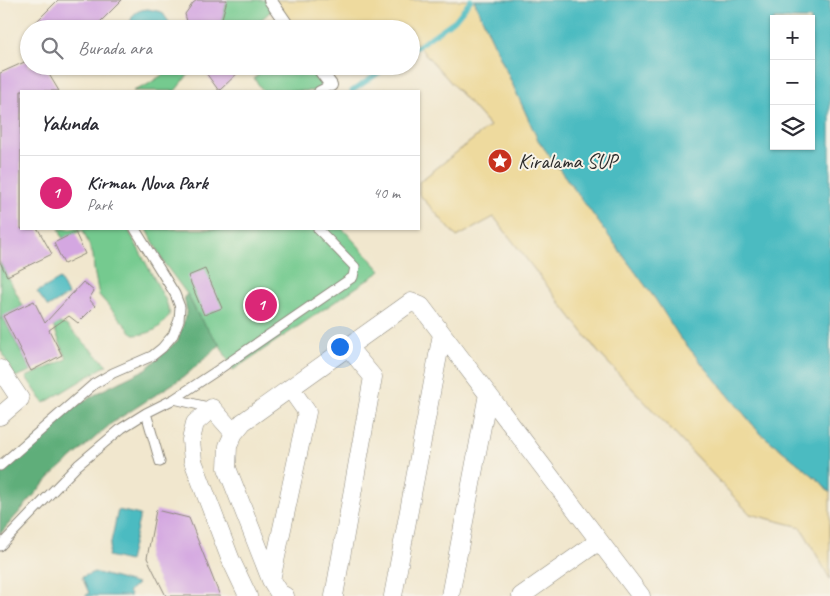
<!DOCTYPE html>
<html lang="tr">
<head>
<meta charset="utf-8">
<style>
  body { margin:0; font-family:Caveat,sans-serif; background:#f2f2f3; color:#2b2b33 }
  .controls { position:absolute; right:15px; top:15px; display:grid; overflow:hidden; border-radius:0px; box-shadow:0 1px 4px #0004 }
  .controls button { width:45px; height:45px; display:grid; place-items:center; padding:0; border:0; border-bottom:1px solid #e1e1e2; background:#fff; color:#2b2b33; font:25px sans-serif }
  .you { position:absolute; left:339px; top:346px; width:18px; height:18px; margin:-12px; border:4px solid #fff; border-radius:50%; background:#1a73e8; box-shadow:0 0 0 8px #1a73e833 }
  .badge { display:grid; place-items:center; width:32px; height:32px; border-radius:50%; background:#db2777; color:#fff; font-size:16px; font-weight:700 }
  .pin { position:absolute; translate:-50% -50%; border:2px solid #fff; box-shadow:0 1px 5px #0006 }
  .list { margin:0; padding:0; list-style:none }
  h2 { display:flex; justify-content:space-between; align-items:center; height:65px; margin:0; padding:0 20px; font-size:21px }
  h2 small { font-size:16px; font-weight:400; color:#7c7c81 }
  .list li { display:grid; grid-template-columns:32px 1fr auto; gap:15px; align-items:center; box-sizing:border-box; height:75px; padding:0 20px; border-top:1px solid #e1e1e2 }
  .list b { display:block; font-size:19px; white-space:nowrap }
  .list p { margin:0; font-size:16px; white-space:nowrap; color:#7c7c81 }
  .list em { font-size:16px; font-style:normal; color:#7c7c81 }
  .icon { flex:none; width:28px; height:28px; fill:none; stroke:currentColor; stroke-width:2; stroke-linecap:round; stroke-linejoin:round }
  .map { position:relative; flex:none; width:830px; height:596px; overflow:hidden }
  .search { position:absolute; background:#fff; box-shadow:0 1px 4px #0004; left:20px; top:20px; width:400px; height:55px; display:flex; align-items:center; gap:12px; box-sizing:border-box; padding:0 18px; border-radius:28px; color:#7c7c81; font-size:19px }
  .panel { position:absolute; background:#fff; box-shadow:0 1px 4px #0004; left:20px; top:90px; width:400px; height:140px; border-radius:0px }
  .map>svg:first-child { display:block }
</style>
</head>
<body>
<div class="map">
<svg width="830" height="596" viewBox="0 0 830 596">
  <rect width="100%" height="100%" fill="#f7f3e8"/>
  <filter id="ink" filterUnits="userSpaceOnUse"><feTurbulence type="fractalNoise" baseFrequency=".02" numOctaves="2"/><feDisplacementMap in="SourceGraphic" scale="10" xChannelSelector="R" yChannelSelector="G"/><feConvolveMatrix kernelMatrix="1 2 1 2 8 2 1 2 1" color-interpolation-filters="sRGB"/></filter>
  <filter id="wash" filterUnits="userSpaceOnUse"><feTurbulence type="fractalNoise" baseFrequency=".0096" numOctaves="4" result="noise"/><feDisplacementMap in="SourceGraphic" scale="20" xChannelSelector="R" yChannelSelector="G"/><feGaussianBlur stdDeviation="1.12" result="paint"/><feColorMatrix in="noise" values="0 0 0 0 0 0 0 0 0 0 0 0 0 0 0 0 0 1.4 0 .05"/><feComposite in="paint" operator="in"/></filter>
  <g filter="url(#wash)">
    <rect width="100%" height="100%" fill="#f1e7ce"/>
    <path fill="#74ca8f" stroke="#507a5d" d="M227,0h40l7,8 -23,21h-32z
      M176,66h27l-16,10 -12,15h-42l14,-6z
      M269,66h48l14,19 -12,6h-56l-9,-13z
      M59,229h69l38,72 4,13c-10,15 -18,20 -36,21l-35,-40 -5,-25 -1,-15 -10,-25 -20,9z
      M147,229h196l38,42 -148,99 -13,-25 -21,-28 -12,-23 -23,-31z
      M0,262l23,44 -20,11 28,54 -16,6 -15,-28z
      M51,321l15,4 41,40 -63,38 -18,-26 41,-18z"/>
    <path fill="#5fae7a" stroke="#456c52" d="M187,294l12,23 21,28 -35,31 -73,47 -62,54 -50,57v-62l71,-63 32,-19 43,-21 32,-29 9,-28 -3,-15z"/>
    <path fill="#eeda9e" stroke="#8c8264" d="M270,0h204l64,140 118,160 23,36 80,96 62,50 9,11v86l-29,-52 -51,-13 -152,-162 -104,-135 -37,20 -38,-43v-12l71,-56 -79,-88v-9h-121z"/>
    <path fill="#4cbbc1" stroke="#3c7376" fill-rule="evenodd" d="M474,0h356v493l-9,-11 -62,-50 -80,-96 -23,-36 -118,-160zM774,19h37v127h-37z
      M148,9l14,3 9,13 -1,4h-41c2,-13 5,-19 19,-20z
      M60,279l8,16 -20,12 -11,-15z
      M118,510l22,5 -11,46 -21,-5z
      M94,572l43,12 -9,8 3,4h-46l4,-3 -7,-16z"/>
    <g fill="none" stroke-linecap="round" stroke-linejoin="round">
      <path stroke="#4cbbc1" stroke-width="5" d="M411,51l44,-31 16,-20
        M352,91l37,-25"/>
    </g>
    <g id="blocks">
      <path fill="#d4a7e1" d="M58,0h64l-29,29h-64z
        M197,0h30l-8,29h-30l-4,-15 8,-11z
        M29,60v6h15l15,25h-38v138h17l14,25 -45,22 -7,-14v-189z
        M214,66h31l-26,25 -13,-18z
        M75,232l10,22 -21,10 -10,-21z
        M205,269l17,39 -18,7 -16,-39z
        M83,282l11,9 -5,8 6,7 -17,17 -9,-7 -20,14 13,25 -31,16 -28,-55 31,-15 11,22z
        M156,510l33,8 31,78h-54l-19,-38z"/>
    </g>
  </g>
  <g filter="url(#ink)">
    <use href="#blocks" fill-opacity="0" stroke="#8e897c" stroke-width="1"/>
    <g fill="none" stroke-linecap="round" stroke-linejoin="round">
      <defs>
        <path id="service" d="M319,91l12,-6
          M174,399l38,9
          M146,413l14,49
          M0,466l94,-82 19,-11 39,-17 10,-8 11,-13 6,-15 1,-13 -5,-13 -40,-65
          M0,546l78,-81 44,-37 24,-15 28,-14 41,-27 138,-95 2,-10 -37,-38"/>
        <path id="pedestrian" d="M270,0l20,29
          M317,66l14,19"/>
        <path id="minor" d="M0,369l20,30 -20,17
          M234,433l-22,-25 -17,15 -4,17 2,21 37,97 18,38
          M271,580l36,-168 -17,-24
          M285,596l-6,-3 -8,-13 -44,-112 1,-22 6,-13 9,-11 168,-120 10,4 220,290
          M334,596l39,-219 -25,-30
          M393,596l49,-262
          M450,596l38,-202
          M521,596l78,-55"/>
      </defs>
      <use href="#service" stroke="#8e897c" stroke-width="11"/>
      <use href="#pedestrian" stroke="#8e897c" stroke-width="14"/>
      <use href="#minor" stroke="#8e897c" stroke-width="19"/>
      <use href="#service" stroke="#fff" stroke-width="9"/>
      <use href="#pedestrian" stroke="#fff" stroke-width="12"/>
      <use href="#minor" stroke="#fff" stroke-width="18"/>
    </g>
  </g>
  <defs>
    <symbol id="sight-disc" viewBox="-11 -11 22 22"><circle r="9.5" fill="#c8321e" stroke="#f7f3e8"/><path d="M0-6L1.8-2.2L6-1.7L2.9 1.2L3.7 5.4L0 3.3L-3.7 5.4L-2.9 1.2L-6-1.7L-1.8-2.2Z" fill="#fff"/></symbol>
  </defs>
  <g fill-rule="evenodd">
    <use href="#sight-disc" x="486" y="147" width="28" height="28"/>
  </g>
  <g text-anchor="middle" stroke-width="4" stroke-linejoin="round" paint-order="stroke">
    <g font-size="21" fill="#2b2b2b" stroke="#f7f3e8" text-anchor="start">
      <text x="518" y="168">Kiralama SUP</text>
    </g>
  </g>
</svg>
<div class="controls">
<button>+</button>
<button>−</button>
<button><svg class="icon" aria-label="layers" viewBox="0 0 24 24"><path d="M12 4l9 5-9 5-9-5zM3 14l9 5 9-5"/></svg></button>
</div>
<div class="you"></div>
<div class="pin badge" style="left:261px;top:305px">1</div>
<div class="search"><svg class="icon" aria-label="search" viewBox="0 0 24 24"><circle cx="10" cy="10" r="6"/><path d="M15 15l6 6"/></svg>Burada ara</div>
<section class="panel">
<h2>Yakında<small></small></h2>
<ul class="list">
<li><span class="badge">1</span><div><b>Kirman Nova Park</b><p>Park</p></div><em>40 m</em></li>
</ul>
</section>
</div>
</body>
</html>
